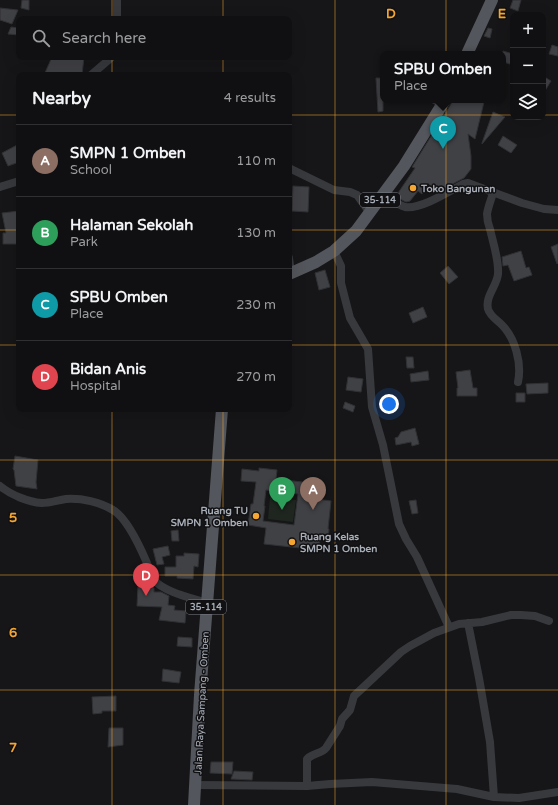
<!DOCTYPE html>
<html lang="en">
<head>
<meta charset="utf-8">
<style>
  body { margin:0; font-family:"Varela Round",sans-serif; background:#19191b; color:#f1f3f6 }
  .controls { position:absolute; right:12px; top:12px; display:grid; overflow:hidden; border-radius:8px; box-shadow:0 4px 16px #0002 }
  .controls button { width:36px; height:36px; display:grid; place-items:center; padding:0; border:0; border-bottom:1px solid #303032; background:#101012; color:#f1f3f6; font:20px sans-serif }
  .you { position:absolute; left:389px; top:404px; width:14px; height:14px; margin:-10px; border:3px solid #fff; border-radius:50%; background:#1a73e8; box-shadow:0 0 0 6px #1a73e833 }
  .badge { display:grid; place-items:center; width:26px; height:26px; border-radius:50%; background:#db2777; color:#fff; font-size:13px; font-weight:700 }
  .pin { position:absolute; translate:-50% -33px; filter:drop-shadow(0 1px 2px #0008) }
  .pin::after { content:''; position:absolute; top:21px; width:14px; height:12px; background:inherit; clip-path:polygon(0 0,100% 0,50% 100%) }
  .popup { position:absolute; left:380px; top:51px; width:126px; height:52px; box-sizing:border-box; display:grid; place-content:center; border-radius:8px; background:#101012; filter:drop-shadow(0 1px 3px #0005); font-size:13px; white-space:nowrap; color:#9c9d9f }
  .popup b { font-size:15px; color:#f1f3f6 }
  .popup::after { content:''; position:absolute; left:50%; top:100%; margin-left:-8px; border:8px solid transparent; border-top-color:#101012 }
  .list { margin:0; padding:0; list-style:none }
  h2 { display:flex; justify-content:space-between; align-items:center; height:52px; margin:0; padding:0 16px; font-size:17px }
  h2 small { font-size:13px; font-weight:400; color:#9c9d9f }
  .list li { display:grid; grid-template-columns:26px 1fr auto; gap:12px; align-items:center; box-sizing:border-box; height:72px; padding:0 16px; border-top:1px solid #303032 }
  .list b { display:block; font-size:15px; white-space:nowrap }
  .list p { margin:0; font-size:13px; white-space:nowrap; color:#9c9d9f }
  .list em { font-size:13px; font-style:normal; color:#9c9d9f }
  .icon { flex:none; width:22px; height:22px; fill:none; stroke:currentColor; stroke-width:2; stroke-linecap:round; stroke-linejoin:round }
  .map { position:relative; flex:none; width:558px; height:805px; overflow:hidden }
  .search { position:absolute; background:#101012; box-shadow:0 4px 16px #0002; left:16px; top:16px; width:276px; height:44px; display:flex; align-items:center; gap:10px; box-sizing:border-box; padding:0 14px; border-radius:8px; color:#9c9d9f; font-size:15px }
  .panel { position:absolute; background:#101012; box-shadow:0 4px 16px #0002; left:16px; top:72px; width:276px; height:340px; border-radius:8px }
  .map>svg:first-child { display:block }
</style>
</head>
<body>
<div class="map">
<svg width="558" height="805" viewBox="0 0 558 805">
  <rect width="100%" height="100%" fill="#161618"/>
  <path fill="#1e261f" d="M270,497l26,3 -3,22 -25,-3z"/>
  <path fill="#404145" stroke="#303134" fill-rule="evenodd" d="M22,0h7v10l-8,-2z
    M513,0h8l-3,11 -8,-3z
    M0,8l18,2 -6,14 -12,-4z
    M11,27l8,1v7l-11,-1z
    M488,28l4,1 -2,9 -6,-2z
    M552,45l6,2v9l-9,-2z
    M503,51l10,3v11l-10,-3z
    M52,57h32l-2,18h-38z
    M543,76l8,5 -8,13z
    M376,78h7v33l-5,1z
    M452,100h26l6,2 -9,37 -7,-5 3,22v13l-7,9 -27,14 -9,-9 -6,11 -4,-3 -8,10 -4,1 -4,-2 -6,-4 19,-28 -3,-1 39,-63z
    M493,112l12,5 -23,27v-1z
    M503,136l14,9 -6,8 -13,-8z
    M19,144v18l-11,4 -6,-13z
    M293,186l16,1 -1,25 -16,-1z
    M19,211v23l-2,10h-14v-11h3l-4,-20z
    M558,244v19l-1,1 -6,-17z
    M521,251l5,17 3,-1 3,8 -18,6 -6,-16 -5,1 -1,-9z
    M448,266l10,11 -9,7 -9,-11z
    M325,270l5,17 -11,3 -4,-17z
    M423,307l4,10 -14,6 -4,-10z
    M406,357h7l1,11h-7z
    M470,370l3,18h4v8h-20v-8h1l-2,-16z
    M428,371l1,9 -18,2 -1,-8z
    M348,377l15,2 -2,13 -15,-2z
    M548,383v10l-21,1 -1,-10z
    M516,393h9v9h-9z
    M345,402l10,4 -2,6 -10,-4z
    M415,428l4,16 -7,2 -1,-4 -15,3 -1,-7 3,-1 3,-5z
    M15,456l23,4 -2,22 1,7 -21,-3 -2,-16 -1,-1z
    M259,468l18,2 -1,9 35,4 -2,15 22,3 -3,28h1l-1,10 -8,-1 -1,12 -55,-6 2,-16 -18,-3 3,-21h2l3,-22 -15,-1 1,-12 17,2zM266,490l32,4 -4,31 -31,-4 2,-15h-1z
    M416,500l2,13 -6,1 -3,-13z
    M178,530l1,11h-7l-1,-10z
    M168,546l2,9 -8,2 2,7 -7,1 -4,-16z
    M184,553l15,1 -1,13 -4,-1 -1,13 -16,-1v-2h-12v-9h11v-11h8z
    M138,585l14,1 2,2v4h7l8,4 -1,9 7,1 -1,4 12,1 -1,12 -26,-3 3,-13 -25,-1z
    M178,637l14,1v9l-15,-1z
    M163,669l18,3 -2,11 -17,-2z
    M116,696v15h-14v2l-9,1 -1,-17z
    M109,728h14v17l-15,2z
    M211,762h22l-1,12 -22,-1z
    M234,771l19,1 -1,8 -21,-1z"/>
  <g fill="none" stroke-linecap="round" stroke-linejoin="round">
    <path stroke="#37393d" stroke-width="4" d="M431,100l8,5"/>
    <path stroke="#37393d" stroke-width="8" d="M117,19v-19
      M91,75l21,-18
      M289,168l45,22 16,2 7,3 13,18
      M0,187l19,-6
      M493,193c-2,7 -5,14 -6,21 0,5 1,10 3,15 3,14 9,30 8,45 -1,12 -13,22 -10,35 2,7 9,11 14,16 13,13 20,38 16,57
      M383,194c7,4 15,11 22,13 15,3 45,-16 58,-23l5,-1 54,20 22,6 14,1
      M334,251l7,15v17l9,35 18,31 4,58 11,38 16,79 7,15 11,18 32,70
      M289,258l2,15
      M0,486c11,9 28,16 42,17 8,0 16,-3 24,-4 16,-1 34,3 47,11 14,8 28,39 34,53 2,6 3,12 7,17 10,12 38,18 53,23
      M468,623l11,55 11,64 4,55
      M196,785l111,1 23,-2 42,-2 85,7 37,8 25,1 39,-6
      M307,786v-27c6,-6 14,-5 19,-11l14,-22 2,-7 8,-9 4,-14 47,-44 9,-6 24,-13 25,-9 23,-2 29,-7h10l14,1 14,5"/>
    <path stroke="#53565c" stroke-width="12" d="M467,54l25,-54
      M289,274l27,-12 18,-11 22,-20 48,-65 41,-66
      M194,805l6,-110 22,-286"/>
  </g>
  <path fill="none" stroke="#f4a532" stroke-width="1" stroke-opacity="0.55" d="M112,0v19M223,0v19M335,0v805M446,0v805M112,57v18M223,57v18M0,115h19M289,115h224M543,115h15M0,230h19M289,230h269M0,345h19M289,345h269M112,409v396M223,409v396M0,460h558M0,575h558M0,690h558"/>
  <g fill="#f4a532" stroke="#111113" stroke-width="1.5">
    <circle cx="413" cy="188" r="4"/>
    <circle cx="256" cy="516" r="4"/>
    <circle cx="292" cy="542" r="4"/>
  </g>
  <g text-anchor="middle" stroke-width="3" stroke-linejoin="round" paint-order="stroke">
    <g fill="#111113" stroke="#7b7f86" stroke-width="1">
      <rect x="360" y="193" width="40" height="14" rx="3"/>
      <rect x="186" y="600" width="40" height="14" rx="3"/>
    </g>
    <g font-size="9" font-weight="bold" fill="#a8aeb8">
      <text x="380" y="203">35-114</text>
      <text x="206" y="610">35-114</text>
    </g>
    <g font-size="10" font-weight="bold" fill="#a8aeb8" stroke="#111113" text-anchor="start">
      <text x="421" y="192">Toko Bangunan</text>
      <text x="248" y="514" text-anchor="end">Ruang TU<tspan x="248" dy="12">SMPN 1 Omben</tspan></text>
      <text x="300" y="540">Ruang Kelas<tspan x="300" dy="12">SMPN 1 Omben</tspan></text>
    </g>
    <g font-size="10" fill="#a8aeb8" stroke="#111113">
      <text transform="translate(201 703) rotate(-87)" y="4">Jalan Raya Sampang - Omben</text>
    </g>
  </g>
  <g font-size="13" text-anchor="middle" font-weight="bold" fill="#f4a532" stroke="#111113" stroke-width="3" stroke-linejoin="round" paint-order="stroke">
    <text x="391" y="18">D</text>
    <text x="502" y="18">E</text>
    <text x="13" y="522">5</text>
    <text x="13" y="637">6</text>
    <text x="13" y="752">7</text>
  </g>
</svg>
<div class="controls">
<button>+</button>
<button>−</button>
<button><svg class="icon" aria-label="layers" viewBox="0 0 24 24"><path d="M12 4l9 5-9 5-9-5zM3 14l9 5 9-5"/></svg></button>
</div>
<div class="you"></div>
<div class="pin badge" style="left:313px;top:510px;background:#8d6e63">A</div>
<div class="pin badge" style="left:282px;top:510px;background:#2e9e5b">B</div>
<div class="pin badge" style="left:443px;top:149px;background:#0f9aa8">C</div>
<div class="popup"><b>SPBU Omben</b>Place</div>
<div class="pin badge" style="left:146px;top:596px;background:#e0444e">D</div>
<div class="search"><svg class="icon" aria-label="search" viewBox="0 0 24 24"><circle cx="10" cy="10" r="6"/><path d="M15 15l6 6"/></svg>Search here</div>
<section class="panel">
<h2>Nearby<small>4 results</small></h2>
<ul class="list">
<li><span class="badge" style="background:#8d6e63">A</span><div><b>SMPN 1 Omben</b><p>School</p></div><em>110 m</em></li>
<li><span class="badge" style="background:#2e9e5b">B</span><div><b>Halaman Sekolah</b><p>Park</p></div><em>130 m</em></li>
<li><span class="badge" style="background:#0f9aa8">C</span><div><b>SPBU Omben</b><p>Place</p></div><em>230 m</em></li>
<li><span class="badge" style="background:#e0444e">D</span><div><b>Bidan Anis</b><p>Hospital</p></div><em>270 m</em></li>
</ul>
</section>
</div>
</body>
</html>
